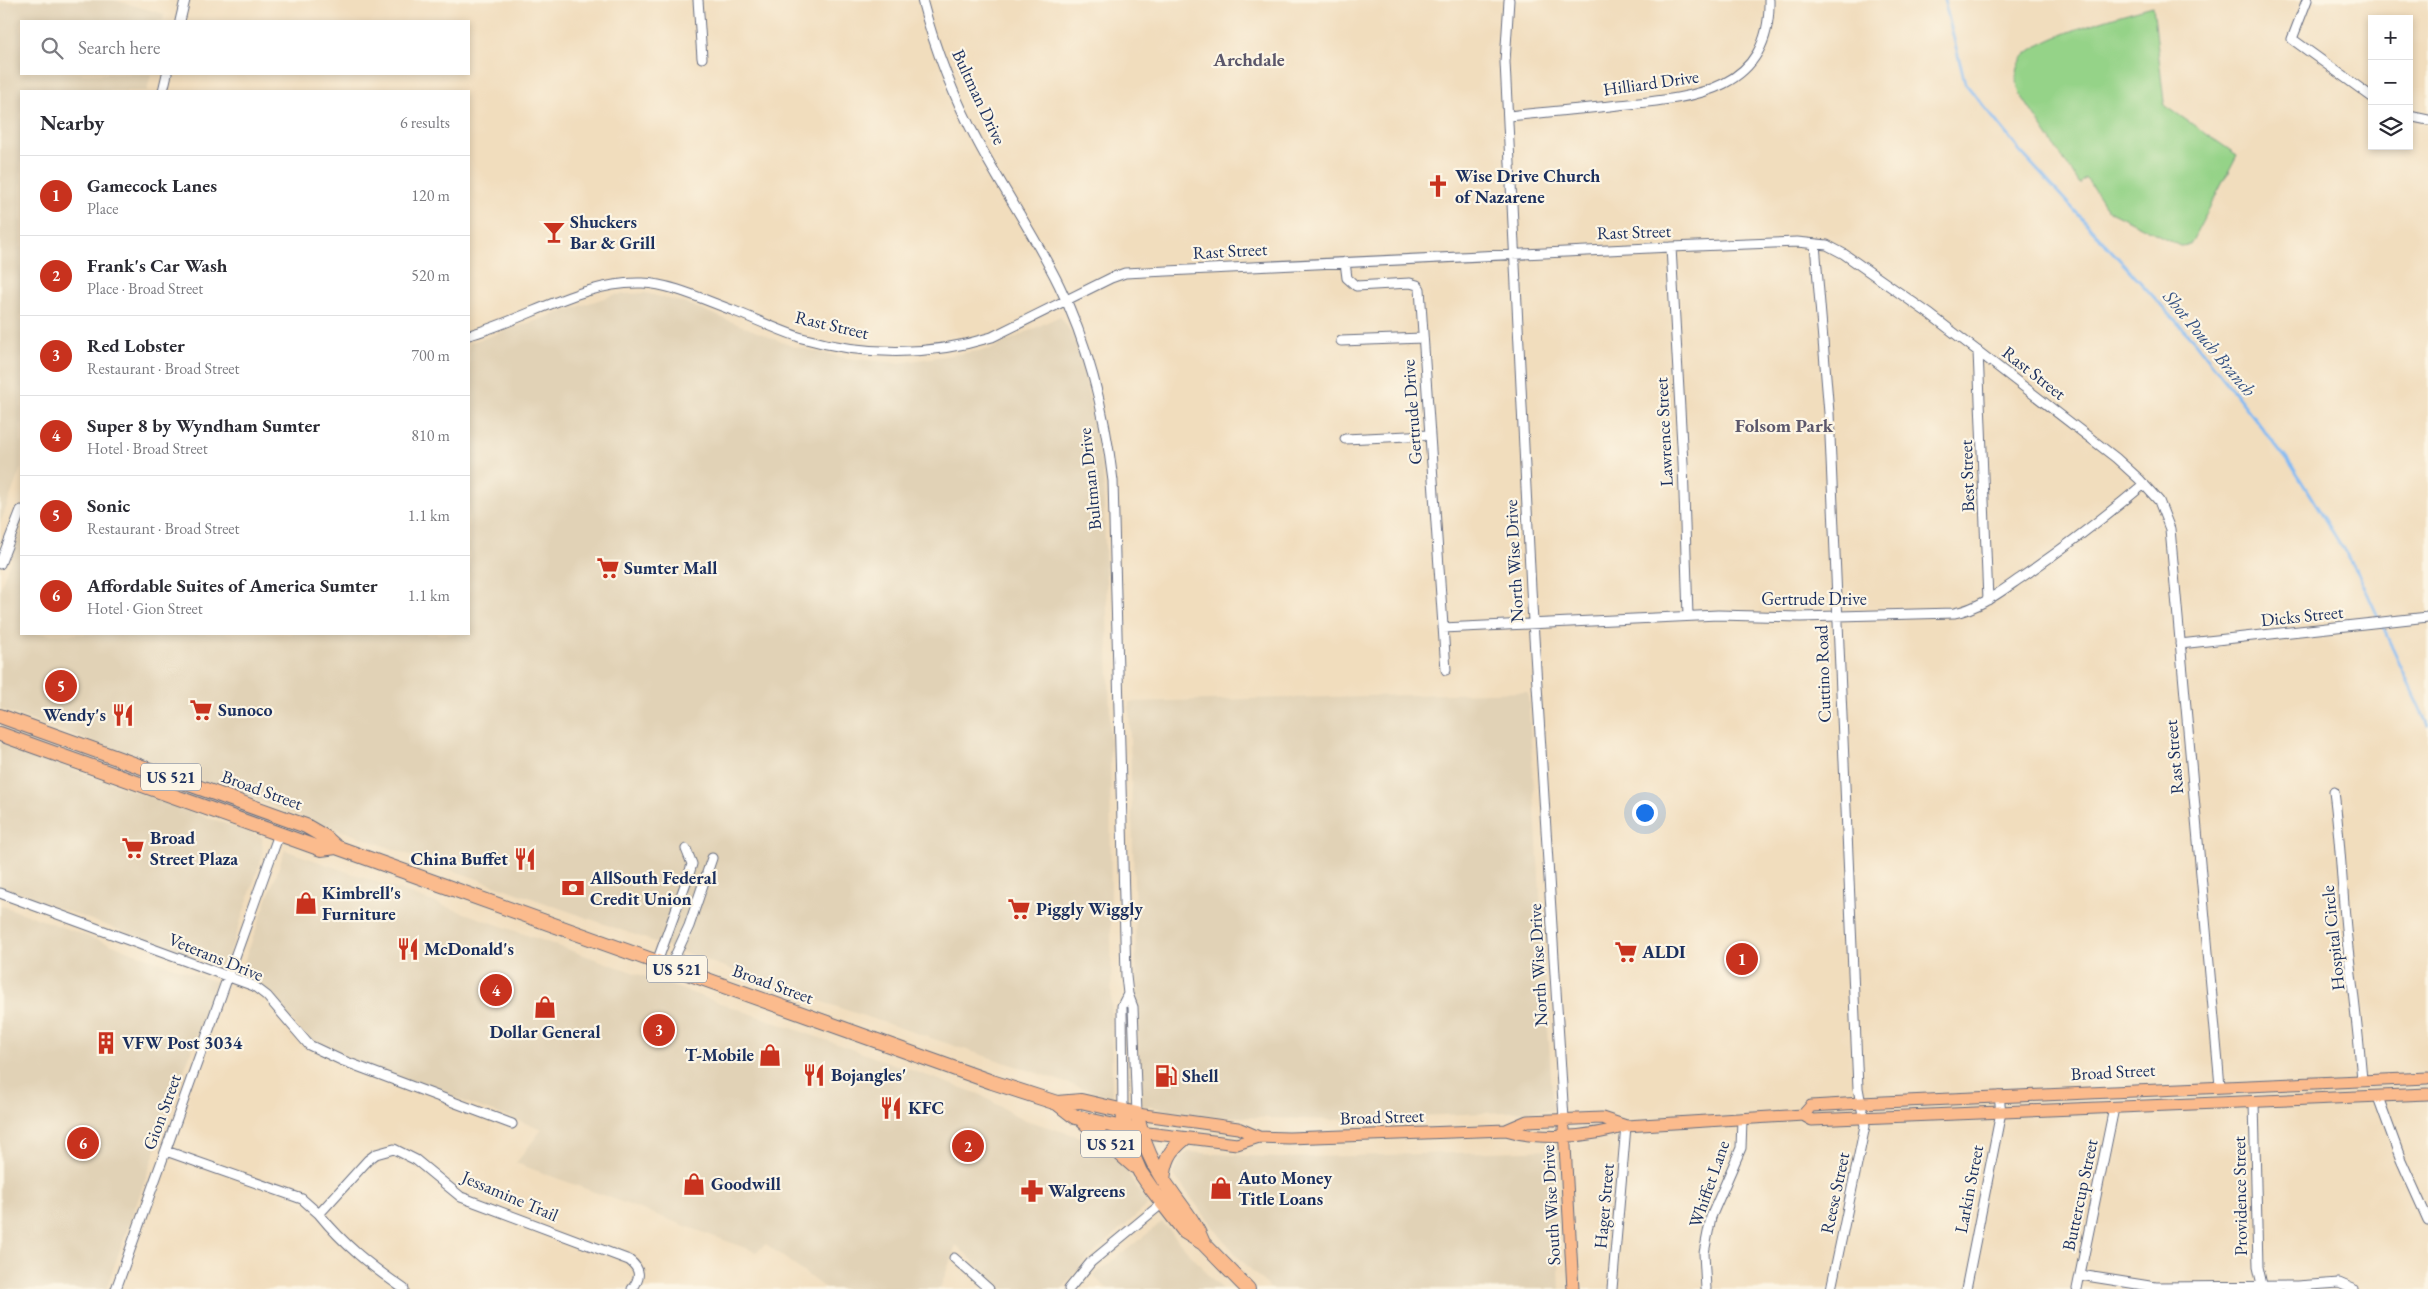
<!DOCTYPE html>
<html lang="en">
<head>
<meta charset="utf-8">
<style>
  body { margin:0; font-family:"EB Garamond",serif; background:#f2f2f3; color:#2b2b33 }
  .controls { position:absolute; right:15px; top:15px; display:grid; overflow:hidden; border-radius:0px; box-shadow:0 2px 8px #0003 }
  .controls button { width:45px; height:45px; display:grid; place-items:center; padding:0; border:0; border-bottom:1px solid #e1e1e2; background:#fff; color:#2b2b33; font:25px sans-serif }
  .you { position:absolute; left:1644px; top:812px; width:18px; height:18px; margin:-12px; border:4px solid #fff; border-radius:50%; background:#1a73e8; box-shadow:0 0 0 8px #1a73e833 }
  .badge { display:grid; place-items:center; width:32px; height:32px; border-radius:50%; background:#c8321e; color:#fff; font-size:16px; font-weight:700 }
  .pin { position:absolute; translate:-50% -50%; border:2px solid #fff; box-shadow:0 1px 5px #0006 }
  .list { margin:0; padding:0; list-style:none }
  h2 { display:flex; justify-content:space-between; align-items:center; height:65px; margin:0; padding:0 20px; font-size:21px }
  h2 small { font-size:16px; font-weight:400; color:#7c7c81 }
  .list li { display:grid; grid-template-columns:32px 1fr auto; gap:15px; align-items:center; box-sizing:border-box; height:80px; padding:0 20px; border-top:1px solid #e1e1e2 }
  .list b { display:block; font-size:19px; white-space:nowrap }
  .list p { margin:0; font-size:16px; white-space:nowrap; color:#7c7c81 }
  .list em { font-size:16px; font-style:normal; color:#7c7c81 }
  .icon { flex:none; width:28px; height:28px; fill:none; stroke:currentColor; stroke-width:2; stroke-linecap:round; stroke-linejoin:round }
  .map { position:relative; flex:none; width:2428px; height:1289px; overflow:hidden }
  .search { position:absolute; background:#fff; box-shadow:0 2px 8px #0003; left:20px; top:20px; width:450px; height:55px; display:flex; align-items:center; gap:12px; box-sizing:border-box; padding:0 18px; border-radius:0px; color:#7c7c81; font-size:19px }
  .panel { position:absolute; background:#fff; box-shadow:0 2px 8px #0003; left:20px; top:90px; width:450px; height:545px; border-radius:0px }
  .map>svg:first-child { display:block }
</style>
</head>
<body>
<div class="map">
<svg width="2428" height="1289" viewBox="0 0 2428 1289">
  <rect width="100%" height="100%" fill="#fcf5e5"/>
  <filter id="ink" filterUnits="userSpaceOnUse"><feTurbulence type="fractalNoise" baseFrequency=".02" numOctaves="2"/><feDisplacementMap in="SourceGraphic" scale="10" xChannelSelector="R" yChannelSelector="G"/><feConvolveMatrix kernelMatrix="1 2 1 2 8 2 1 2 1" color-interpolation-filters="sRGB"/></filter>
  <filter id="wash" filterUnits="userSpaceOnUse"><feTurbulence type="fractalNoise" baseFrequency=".0096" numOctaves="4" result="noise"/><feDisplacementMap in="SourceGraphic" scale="20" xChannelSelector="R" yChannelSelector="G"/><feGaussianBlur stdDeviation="1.12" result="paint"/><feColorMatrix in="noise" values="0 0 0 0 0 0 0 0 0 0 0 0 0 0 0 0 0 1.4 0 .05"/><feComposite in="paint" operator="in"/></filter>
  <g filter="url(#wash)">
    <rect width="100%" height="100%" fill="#f1ddbd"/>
    <path fill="#e1d2b6" d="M29,0h85l50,14 -1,7h-142v53h130l-4,17h-126v377l-21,56v-521z
      M645,293l40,10 107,43 54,12 52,5 93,-14 69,-33 19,28 24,129 7,243 2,382 -272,-90 -840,-299v-121l21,-56v102h448v-291l144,-48z
      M1528,692l25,418 -221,10 -128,-4 -64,-11 -11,-403z
      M0,743l262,94 1,17 -38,114 -225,-81z
      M285,850l694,244 43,25 71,22 25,17 30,47 -66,59 -20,25h-59l-47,-44 -16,44h-114l-60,-45 -10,8 -240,-89 26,-34 -222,-78 -34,-36 -47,-39z
      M0,905l216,77 -110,307h-106z
      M1553,1150l7,139h-289l-29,-28 -21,-24 -48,-63 7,-17 9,-5 90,6z
      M1162,1222l52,59 9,8h-115l-15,-13z"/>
    <path fill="#95d388" stroke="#588173" d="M2153,6l11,96 -1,2 74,51 -47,90 -9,1 -73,-36 -22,-32 -6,6 -60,-90c-4,-11 -5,-22 1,-34 12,-22 106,-47 132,-54z"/>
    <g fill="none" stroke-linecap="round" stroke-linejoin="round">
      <path stroke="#83baf3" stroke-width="3" d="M1944,0l21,83 55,68 175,191 97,124 66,107 70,153"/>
    </g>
  </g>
  <g filter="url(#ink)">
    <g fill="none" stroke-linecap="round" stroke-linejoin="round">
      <defs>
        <path id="minor" d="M698,0l4,58
          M922,0c13,50 32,98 57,144 25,47 56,92 80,141 30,61 46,128 54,196l13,495 2,18 5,13 4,107
          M1509,0l-4,62 26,527 33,530
          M2307,0l-15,39 80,58
          M180,21l5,-21
          M163,91l4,-17
          M1509,116c37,-4 74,-7 110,-11 71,-7 152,-12 150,-105
          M2409,116l19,4
          M1815,244l14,169 29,675 7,38 -34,163
          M1671,247l12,216 5,153
          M1345,262l2,16 9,8 54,-3 7,2 3,4 26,381
          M469,335c57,-15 112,-54 173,-52 30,1 62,17 90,27 23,9 46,20 70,28 63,18 128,18 190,-1l119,-59 14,-5 546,-26 126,-5 30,3 17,9 87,61 185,143 23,21 20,22 11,28 50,557
          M1341,341l82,-3
          M1978,351l10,249
          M1345,439l84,-4
          M0,564l21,-54
          M1443,628l275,-13 82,2 154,-4c26,-5 46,-21 68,-36 42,-29 83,-60 122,-93
          M2180,644l248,-27
          M2334,792c7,51 8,104 14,156 5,44 11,88 14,133
          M0,893l254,93 13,10 42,49 32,15 171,64
          M657,962l32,-88 3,-10 -6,-15
          M670,967l19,-41 23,-68
          M2378,1097l23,63 27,60
          M2254,1102l4,165 5,22
          M1123,1111l-1,-105 6,-12
          M166,1151l136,48 17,15
          M954,1258l35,31
          M2080,1275l76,12 141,-1 42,-3 14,6
          M116,1289l163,-455
          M404,1289c-33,-23 -59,-43 -85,-75l49,-54 8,-6 18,-5 22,11 45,37 168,63c12,9 12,18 3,29
          M1069,1289l22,-27 74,-61
          M1612,1289l14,-163
          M1706,1289l-2,-36 7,-36 30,-69 1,-29
          M1966,1289l35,-177 -2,-16
          M2077,1289l37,-181"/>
        <path id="major" d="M1137,1114l101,14 21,9 30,1 217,-8 21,-9 75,-3 24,8
          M1803,1115l8,-9 50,-3 567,-25
          M1564,1128l9,161
          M1506,1130c35,11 85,7 120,-4l177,-11 9,5 616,-26
          M1140,1132l97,12 22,-7"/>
        <path id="highway" d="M0,716l306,110 19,11 11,10 656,235 65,21 24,-2 56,13c5,30 18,56 36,80 12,17 23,30 30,49
          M0,734l321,115 15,-2
          M1057,1103l18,14 57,13
          M1123,1111l2,18 6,22 9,21 11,16 34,44 18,11 45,46
          M1083,1121l51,45
          M1163,1180c2,-19 6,-29 21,-41"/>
      </defs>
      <use href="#minor" stroke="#666c7f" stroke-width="11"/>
      <use href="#major" stroke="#666c7f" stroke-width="13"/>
      <use href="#highway" stroke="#666c7f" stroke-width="16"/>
      <use href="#minor" stroke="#fff" stroke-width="9"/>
      <use href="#major" stroke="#fbbb8d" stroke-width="11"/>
      <use href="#highway" stroke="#fbbb8d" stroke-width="14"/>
    </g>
  </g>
  <defs>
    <symbol id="church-bare" viewBox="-9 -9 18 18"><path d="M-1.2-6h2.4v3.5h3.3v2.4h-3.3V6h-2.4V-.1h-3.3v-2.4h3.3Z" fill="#c8321e" stroke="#fcf5e5" stroke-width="2.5" paint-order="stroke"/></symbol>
    <symbol id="bar-bare" viewBox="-9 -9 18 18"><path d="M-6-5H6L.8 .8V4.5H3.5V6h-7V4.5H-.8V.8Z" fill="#c8321e" stroke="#fcf5e5" stroke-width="2.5" paint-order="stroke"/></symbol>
    <symbol id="supermarket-bare" viewBox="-9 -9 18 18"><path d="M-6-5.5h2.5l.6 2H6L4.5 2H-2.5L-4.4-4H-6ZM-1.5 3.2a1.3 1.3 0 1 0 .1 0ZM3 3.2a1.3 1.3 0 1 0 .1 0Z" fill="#c8321e" stroke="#fcf5e5" stroke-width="2.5" paint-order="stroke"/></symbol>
    <symbol id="restaurant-bare" viewBox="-9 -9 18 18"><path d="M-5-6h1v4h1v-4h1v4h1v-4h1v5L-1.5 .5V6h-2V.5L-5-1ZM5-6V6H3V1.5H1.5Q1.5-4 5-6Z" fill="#c8321e" stroke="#fcf5e5" stroke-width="2.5" paint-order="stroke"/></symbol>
    <symbol id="bank-bare" viewBox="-9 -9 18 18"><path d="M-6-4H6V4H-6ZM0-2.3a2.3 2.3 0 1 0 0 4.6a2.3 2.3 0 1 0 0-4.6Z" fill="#c8321e" stroke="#fcf5e5" stroke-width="2.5" paint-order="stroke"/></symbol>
    <symbol id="shop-bare" viewBox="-9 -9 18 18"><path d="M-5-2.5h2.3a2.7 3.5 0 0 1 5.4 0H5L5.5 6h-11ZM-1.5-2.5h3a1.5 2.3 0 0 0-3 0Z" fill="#c8321e" stroke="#fcf5e5" stroke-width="2.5" paint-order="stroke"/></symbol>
    <symbol id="building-bare" viewBox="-9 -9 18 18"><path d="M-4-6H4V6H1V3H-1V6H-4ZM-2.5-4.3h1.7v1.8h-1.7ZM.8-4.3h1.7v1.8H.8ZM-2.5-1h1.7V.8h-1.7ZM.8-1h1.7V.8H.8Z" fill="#c8321e" stroke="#fcf5e5" stroke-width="2.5" paint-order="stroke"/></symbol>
    <symbol id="fuel-bare" viewBox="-9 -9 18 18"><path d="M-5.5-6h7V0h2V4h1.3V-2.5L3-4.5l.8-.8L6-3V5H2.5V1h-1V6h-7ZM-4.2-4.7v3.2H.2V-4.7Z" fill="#c8321e" stroke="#fcf5e5" stroke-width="2.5" paint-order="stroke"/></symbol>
    <symbol id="pharmacy-bare" viewBox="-9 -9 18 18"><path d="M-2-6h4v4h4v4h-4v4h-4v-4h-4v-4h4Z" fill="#c8321e" stroke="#fcf5e5" stroke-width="2.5" paint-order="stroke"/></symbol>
  </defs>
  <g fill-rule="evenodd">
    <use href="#church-bare" x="1422" y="170" width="32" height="32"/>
    <use href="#bar-bare" x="538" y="216" width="32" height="32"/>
    <use href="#supermarket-bare" x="592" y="552" width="32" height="32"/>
    <use href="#supermarket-bare" x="185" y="694" width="32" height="32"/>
    <use href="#restaurant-bare" x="107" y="699" width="32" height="32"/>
    <use href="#supermarket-bare" x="117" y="832" width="32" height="32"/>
    <use href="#restaurant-bare" x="509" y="843" width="32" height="32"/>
    <use href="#bank-bare" x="557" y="872" width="32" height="32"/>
    <use href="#shop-bare" x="290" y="887" width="32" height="32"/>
    <use href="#supermarket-bare" x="1003" y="893" width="32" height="32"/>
    <use href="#restaurant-bare" x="392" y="933" width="32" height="32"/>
    <use href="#supermarket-bare" x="1610" y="936" width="32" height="32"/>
    <use href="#shop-bare" x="529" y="991" width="32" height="32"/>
    <use href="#building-bare" x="90" y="1027" width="32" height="32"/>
    <use href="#shop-bare" x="754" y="1039" width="32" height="32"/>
    <use href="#restaurant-bare" x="798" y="1059" width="32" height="32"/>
    <use href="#fuel-bare" x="1150" y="1060" width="32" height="32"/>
    <use href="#restaurant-bare" x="875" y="1092" width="32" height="32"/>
    <use href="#shop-bare" x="678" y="1168" width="32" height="32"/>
    <use href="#shop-bare" x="1205" y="1172" width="32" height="32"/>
    <use href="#pharmacy-bare" x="1016" y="1175" width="32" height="32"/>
  </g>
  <g text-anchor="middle" stroke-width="4.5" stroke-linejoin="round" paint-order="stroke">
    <g fill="#fcf5e5" stroke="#5e6a86" stroke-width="1">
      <rect x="141" y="763.5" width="60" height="27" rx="4"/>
      <rect x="647" y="955.5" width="60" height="27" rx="4"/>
      <rect x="1081" y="1130.5" width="60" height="27" rx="4"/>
    </g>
    <g font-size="16" font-weight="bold" fill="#1b2f5e">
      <text x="171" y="783">US 521</text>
      <text x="677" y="975">US 521</text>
      <text x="1111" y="1150">US 521</text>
    </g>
    <g font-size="18" fill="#1b2f5e" stroke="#fcf5e5">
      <text transform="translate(1651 83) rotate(-8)" y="6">Hilliard Drive</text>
      <text transform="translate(979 97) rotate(65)" y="6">Bultman Drive</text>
      <text transform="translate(1634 232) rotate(-2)" y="6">Rast Street</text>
      <text transform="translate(1230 251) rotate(-3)" y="6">Rast Street</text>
      <text transform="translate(832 325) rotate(13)" y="6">Rast Street</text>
      <text transform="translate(2034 373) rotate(38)" y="6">Rast Street</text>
      <text transform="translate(1412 412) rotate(-94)" y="6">Gertrude Drive</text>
      <text transform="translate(1664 432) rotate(-93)" y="6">Lawrence Street</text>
      <text transform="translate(1967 476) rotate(-92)" y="6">Best Street</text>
      <text transform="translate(1090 479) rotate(-96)" y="6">Bultman Drive</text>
      <text transform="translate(1514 561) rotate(-93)" y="6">North Wise Drive</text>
      <text x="1814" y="605">Gertrude Drive</text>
      <text transform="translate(2302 616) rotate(-6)" y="6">Dicks Street</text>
      <text transform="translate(1823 674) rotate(-92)" y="6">Cuttino Road</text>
      <text transform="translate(2174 757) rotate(-95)" y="6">Rast Street</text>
      <text transform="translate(262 790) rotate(20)" y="6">Broad Street</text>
      <text transform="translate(2333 938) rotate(-96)" y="6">Hospital Circle</text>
      <text transform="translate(216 957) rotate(22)" y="6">Veterans Drive</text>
      <text transform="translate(1538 965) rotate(-93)" y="6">North Wise Drive</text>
      <text transform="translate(773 984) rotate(20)" y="6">Broad Street</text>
      <text transform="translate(2113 1072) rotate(-3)" y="6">Broad Street</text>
      <text transform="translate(162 1112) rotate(-70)" y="6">Gion Street</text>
      <text transform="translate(1382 1117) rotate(-2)" y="6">Broad Street</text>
      <text transform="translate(1709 1184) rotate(-71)" y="6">Whiffet Lane</text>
      <text transform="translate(1969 1189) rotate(-79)" y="6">Larkin Street</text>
      <text transform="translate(1835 1193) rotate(-78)" y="6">Reese Street</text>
      <text transform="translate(2080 1195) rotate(-78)" y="6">Buttercup Street</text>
      <text transform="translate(510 1196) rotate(23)" y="6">Jessamine Trail</text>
      <text transform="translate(2240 1196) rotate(-91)" y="6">Providence Street</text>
      <text transform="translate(1551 1205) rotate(-93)" y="6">South Wise Drive</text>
      <text transform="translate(1604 1206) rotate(-85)" y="6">Hager Street</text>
    </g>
    <g font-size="18" font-weight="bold" fill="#1b2f5e" stroke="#fcf5e5" text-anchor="start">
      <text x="1455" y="182">Wise Drive Church<tspan x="1455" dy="21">of Nazarene</tspan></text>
      <text x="570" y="228">Shuckers<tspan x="570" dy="21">Bar &amp; Grill</tspan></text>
      <text x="624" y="574">Sumter Mall</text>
      <text x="218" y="716">Sunoco</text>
      <text x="106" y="721" text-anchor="end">Wendy's</text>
      <text x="150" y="844">Broad<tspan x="150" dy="21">Street Plaza</tspan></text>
      <text x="508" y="865" text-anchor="end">China Buffet</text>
      <text x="590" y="884">AllSouth Federal<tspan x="590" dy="21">Credit Union</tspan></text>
      <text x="322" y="899">Kimbrell's<tspan x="322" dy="21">Furniture</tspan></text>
      <text x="1036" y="915">Piggly Wiggly</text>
      <text x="424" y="955">McDonald's</text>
      <text x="1642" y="958">ALDI</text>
      <text x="545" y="1038" text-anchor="middle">Dollar General</text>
      <text x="122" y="1049">VFW Post 3034</text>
      <text x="754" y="1061" text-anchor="end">T-Mobile</text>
      <text x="831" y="1081">Bojangles'</text>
      <text x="1182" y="1082">Shell</text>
      <text x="908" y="1114">KFC</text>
      <text x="1238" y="1184">Auto Money<tspan x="1238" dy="21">Title Loans</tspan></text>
      <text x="711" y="1190">Goodwill</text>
      <text x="1048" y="1197">Walgreens</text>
    </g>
    <g font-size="19" font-weight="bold" fill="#5b576b" stroke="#fcf5e5">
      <text x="1249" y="66">Archdale</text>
      <text x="1784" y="432">Folsom Park</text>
    </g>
    <g font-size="19" font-style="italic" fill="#355283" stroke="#fcf5e5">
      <text transform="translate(2210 343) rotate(50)" y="7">Shot Pouch Branch</text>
    </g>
  </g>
</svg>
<div class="controls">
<button>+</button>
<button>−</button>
<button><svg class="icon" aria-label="layers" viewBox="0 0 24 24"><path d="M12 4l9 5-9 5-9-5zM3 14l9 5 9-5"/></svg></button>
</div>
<div class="you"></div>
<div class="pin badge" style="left:1742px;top:959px">1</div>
<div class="pin badge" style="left:968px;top:1146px">2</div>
<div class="pin badge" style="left:659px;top:1030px">3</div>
<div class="pin badge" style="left:496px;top:990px">4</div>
<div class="pin badge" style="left:61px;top:686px">5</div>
<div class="pin badge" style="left:83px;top:1143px">6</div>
<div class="search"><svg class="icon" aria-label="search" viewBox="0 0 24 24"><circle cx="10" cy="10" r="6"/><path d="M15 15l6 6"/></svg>Search here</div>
<section class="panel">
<h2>Nearby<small>6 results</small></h2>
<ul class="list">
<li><span class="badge">1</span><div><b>Gamecock Lanes</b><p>Place</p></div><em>120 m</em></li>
<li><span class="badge">2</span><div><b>Frank's Car Wash</b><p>Place · Broad Street</p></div><em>520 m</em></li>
<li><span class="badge">3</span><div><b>Red Lobster</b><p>Restaurant · Broad Street</p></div><em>700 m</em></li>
<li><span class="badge">4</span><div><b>Super 8 by Wyndham Sumter</b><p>Hotel · Broad Street</p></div><em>810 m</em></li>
<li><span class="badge">5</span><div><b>Sonic</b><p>Restaurant · Broad Street</p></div><em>1.1 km</em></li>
<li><span class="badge">6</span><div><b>Affordable Suites of America Sumter</b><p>Hotel · Gion Street</p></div><em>1.1 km</em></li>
</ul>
</section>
</div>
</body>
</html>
